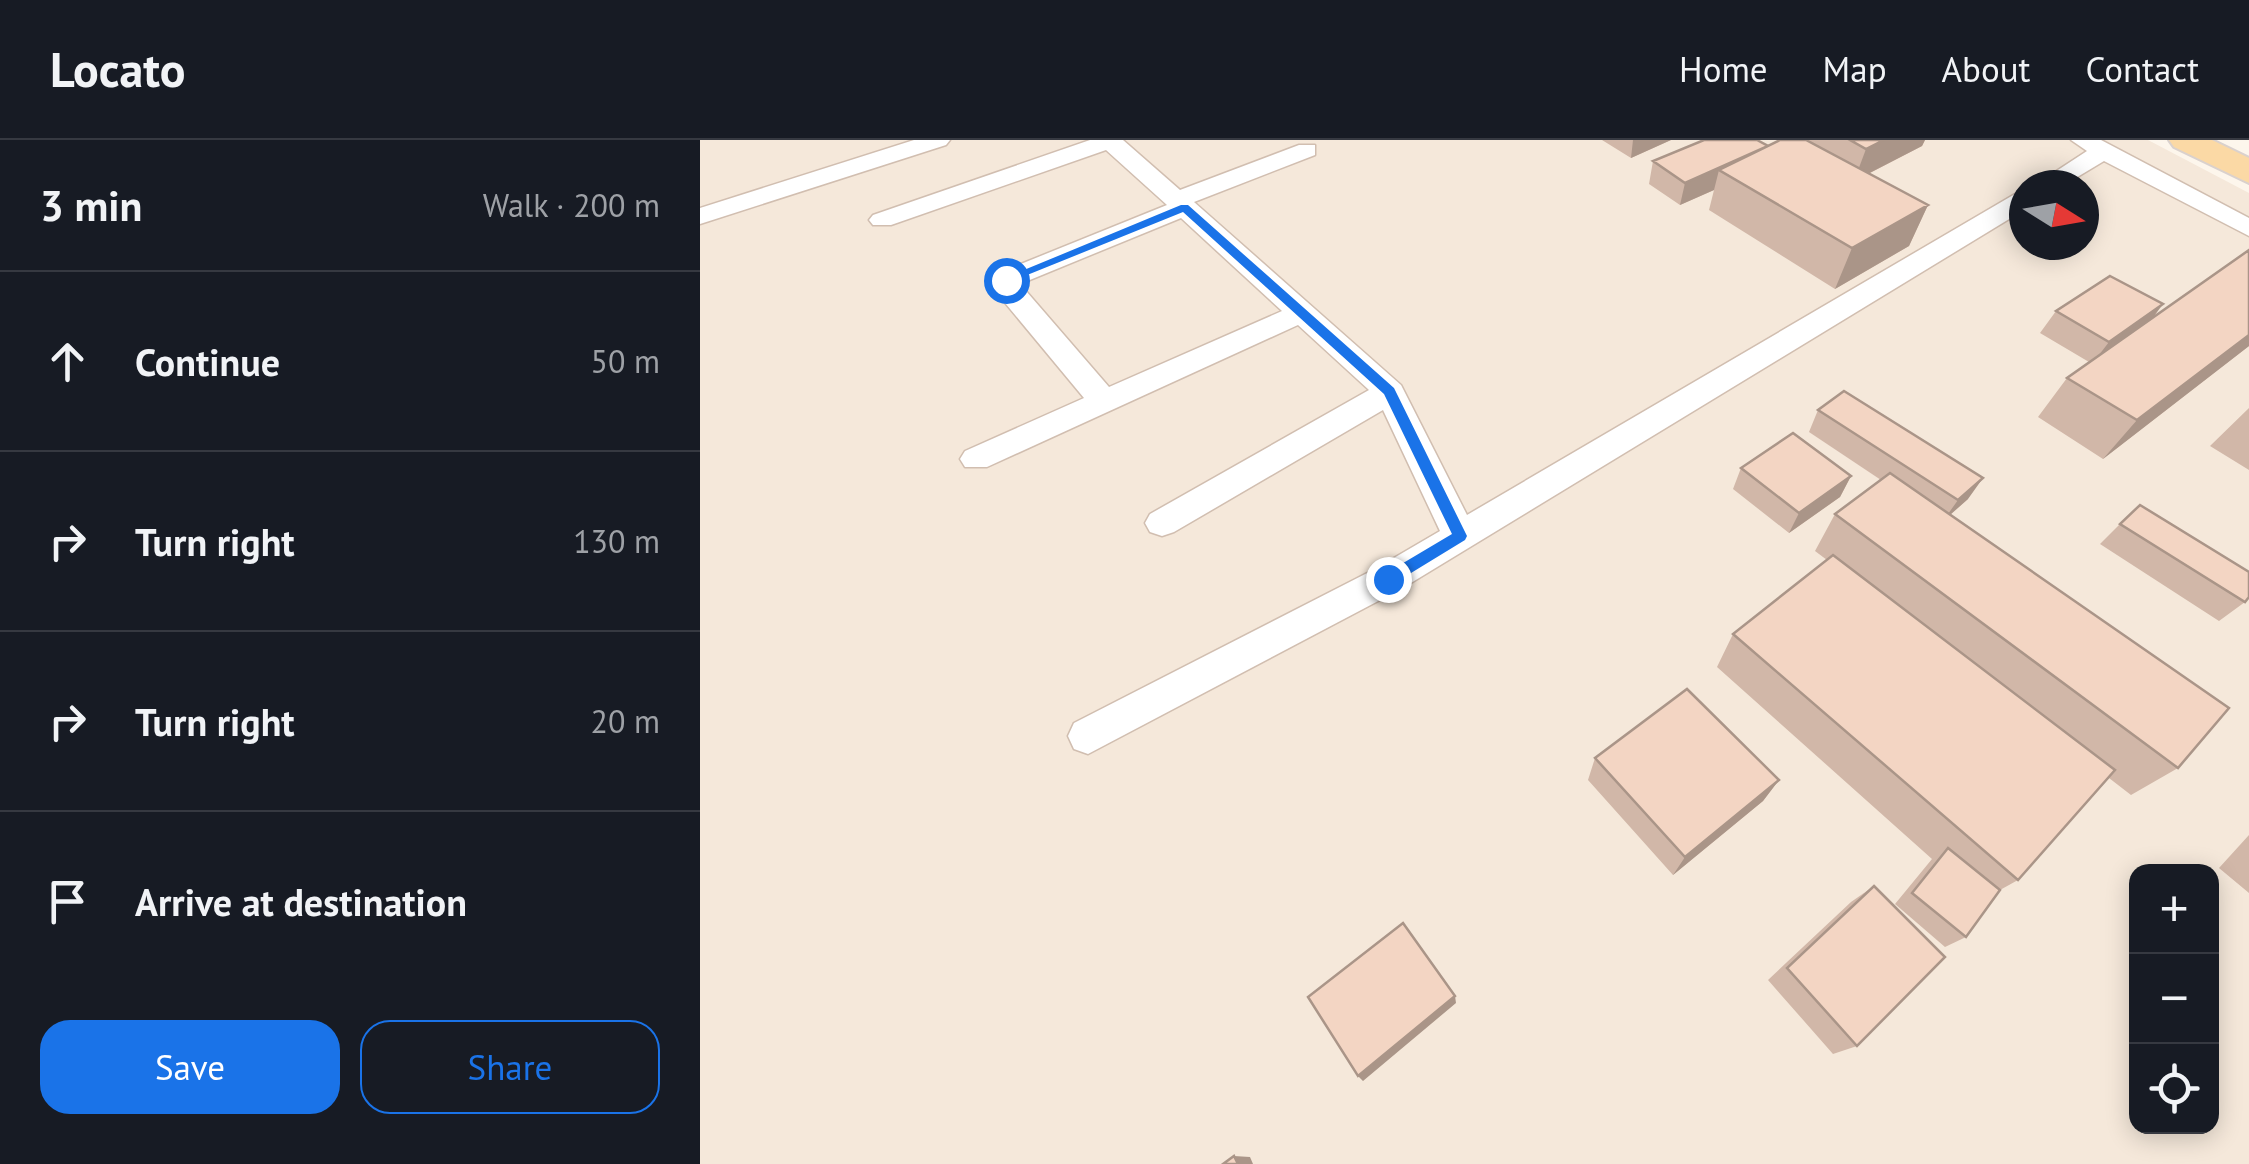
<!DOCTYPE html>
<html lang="en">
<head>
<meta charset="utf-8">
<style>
  body { margin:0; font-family:"PT Sans",sans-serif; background:#242831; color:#f1f3f6 }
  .controls { position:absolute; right:30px; bottom:30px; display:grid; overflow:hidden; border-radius:20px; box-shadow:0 5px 25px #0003 }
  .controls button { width:90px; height:90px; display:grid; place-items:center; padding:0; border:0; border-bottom:2px solid #363941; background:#171b24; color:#f1f3f6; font:50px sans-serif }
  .compass { position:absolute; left:1309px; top:30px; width:90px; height:90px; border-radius:50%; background:#171b24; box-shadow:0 5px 25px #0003; rotate:101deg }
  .stop { position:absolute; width:30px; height:30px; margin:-22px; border:8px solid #1a73e8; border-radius:50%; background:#fff }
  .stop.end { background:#1a73e8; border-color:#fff; box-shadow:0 2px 10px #0008 }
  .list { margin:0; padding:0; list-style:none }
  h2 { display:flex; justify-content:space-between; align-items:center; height:130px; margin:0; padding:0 40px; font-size:42px }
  h2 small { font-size:32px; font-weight:400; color:#9ea1a6 }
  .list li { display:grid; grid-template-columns:65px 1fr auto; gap:30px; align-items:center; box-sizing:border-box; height:180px; padding:0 40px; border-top:2px solid #363941 }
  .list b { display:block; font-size:38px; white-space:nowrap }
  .list em { font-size:32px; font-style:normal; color:#9ea1a6 }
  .actions { display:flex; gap:20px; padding:30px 40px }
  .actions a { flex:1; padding:22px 0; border:2px solid #1a73e8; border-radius:30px; text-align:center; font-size:35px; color:#1a73e8 }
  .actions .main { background:#1a73e8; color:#fff }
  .icon { flex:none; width:55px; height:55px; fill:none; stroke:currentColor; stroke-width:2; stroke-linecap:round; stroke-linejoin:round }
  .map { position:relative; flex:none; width:1549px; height:1024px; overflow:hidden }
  header { display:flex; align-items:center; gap:60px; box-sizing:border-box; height:140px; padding:0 50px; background:#171b24; border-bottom:2px solid #363941 }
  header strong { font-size:48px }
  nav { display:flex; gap:55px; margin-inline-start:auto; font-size:35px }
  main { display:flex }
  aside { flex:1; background:#171b24 }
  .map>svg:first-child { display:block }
</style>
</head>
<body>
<header>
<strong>Locato</strong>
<nav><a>Home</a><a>Map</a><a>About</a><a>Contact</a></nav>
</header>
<main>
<aside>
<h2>3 min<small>Walk · 200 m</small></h2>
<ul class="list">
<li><svg class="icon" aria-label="ahead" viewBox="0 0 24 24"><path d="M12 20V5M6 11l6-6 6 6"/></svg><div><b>Continue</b></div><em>50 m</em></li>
<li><svg class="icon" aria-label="right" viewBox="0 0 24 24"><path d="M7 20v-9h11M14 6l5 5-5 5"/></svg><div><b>Turn right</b></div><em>130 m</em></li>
<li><svg class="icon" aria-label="right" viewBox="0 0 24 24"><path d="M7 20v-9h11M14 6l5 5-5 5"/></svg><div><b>Turn right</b></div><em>20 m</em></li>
<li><svg class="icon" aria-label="arrive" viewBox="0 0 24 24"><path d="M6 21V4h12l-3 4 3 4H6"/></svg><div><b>Arrive at destination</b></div></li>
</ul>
<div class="actions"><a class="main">Save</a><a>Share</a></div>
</aside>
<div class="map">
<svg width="1549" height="1024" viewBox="0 0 1549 1024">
  <rect width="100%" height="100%" fill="#fdf6ec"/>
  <path fill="#f5e8da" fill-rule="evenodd" d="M0,0h1448l101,53v971h-1549zM1324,45h60v60h-60zM1436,732h76v254h-76z"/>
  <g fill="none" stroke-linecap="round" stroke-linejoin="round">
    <defs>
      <path id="street" d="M214,0h36l-4,5 -246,79v-16z
        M390,0h33l57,50 119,-45h16v10l-121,47 207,183 66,130 548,-321 9,-2v18l-623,379 -313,165 -14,-5 -6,-13 6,-13 301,-154 65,-38 -57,-121 -209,122 -12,4 -12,-4 -5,-9 5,-9 219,-124 -71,-65 -311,142h-22l-5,-8 5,-8 119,-53 -88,-106 -4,-6 4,-12 171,-69 -61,-55 -215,75h-18l-4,-5 4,-5zM481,78l101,93 -173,76 -89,-103z
        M1371,0h30l148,78v18l-145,-75 -40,24h-29l52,-34z"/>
      <path id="primary" d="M1469,0h43l37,18v25l-75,-36z"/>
    </defs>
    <use href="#street" stroke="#d1beb0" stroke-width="3"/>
    <use href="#primary" stroke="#dad1cd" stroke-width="4"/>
    <use href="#street" fill="#fff" fill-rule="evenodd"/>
    <use href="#primary" fill="#fbd9a5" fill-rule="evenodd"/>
  </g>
  <path fill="#d1b7a8" d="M902,0h69l-40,18z
    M1080,0h145l-3,6 -54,28 60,31 -19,41 -74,43 -126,-79 5,-20 -34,15 -31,-21 4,-23 115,-15z
    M1356,171l97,7 96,28 -146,113 -65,-42 29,-39 22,-16 -49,-29z
    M1549,268v62l-39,-24z
    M1118,270l150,89 -18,16 228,253 -47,27 -22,-17 -91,102 -18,10 -34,47 -21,10 -50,-43 37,-45 -215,-192 16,-33 94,-74 -12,-9 20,-37 46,-34 -72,-48z
    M1041,328l110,8 -11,21 -51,36 -56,-44z
    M1420,384l125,78 -26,19 -119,-77z
    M895,618l184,22 -16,21 -90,74 -85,-95z
    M1549,695v58l-30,-25z
    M1174,746l-17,160 -24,8 -65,-74 83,-78z"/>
  <path fill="#aa9588" d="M933,0h38l-40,18z
    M1184,0h41l-3,6 -68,35 12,-32z
    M1068,6l-49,24 -5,20 -34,15 5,-22z
    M1228,65l-19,41 -74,43 17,-41z
    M1463,164l-17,23 -54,37 17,-22z
    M1549,195v11l-146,113 34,-39z
    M1151,336l-11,21 -51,36 10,-20z
    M1283,338l-15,21 -25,22 15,-21z
    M1079,640l-16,21 -90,74 12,-18z
    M755,856l1,7 -93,78 -5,-5z
    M534,1016l16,1 3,7h-15z"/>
  <path fill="#f3d5c3" stroke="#aa9588" stroke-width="2.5" d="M1004,0h53l11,6 -83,37 -32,-22z
    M1080,0h26l122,65 -76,43 -133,-78z
    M1150,0h34l-18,9z
    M1549,110v85l-112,85 -70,-42z
    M1410,136l53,28 -54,38 -53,-31z
    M1144,251l139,87 -25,22 -140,-90z
    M1093,293l58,43 -52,37 -58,-45z
    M1190,333l339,235 -51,60 -343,-254z
    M1440,365l109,67v25l-4,5 -125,-78z
    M1133,415l282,215 -97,110 -285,-246z
    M987,549l92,91 -94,77 -90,-99z
    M1248,708l52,42 -34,47 -54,-44z
    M1174,746l71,71 -88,89 -70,-78z
    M703,783l52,73 -97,80 -50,-79z
    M534,1016l4,8h-15z"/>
  <path fill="#1a73e8" d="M481,65h7l206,183 73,148 -2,4 -72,44h-10v-9l69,-41 -68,-140 -201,-182 -173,70 -10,-2z"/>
</svg>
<div class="controls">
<button>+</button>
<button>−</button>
<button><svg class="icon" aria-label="locate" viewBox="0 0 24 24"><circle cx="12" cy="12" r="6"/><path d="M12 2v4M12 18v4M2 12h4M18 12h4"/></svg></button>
</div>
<svg class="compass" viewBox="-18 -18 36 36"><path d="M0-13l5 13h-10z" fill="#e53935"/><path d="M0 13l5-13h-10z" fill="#9ea1a6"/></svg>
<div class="stop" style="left:306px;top:140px"></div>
<div class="stop end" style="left:688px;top:439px"></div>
</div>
</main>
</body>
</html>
